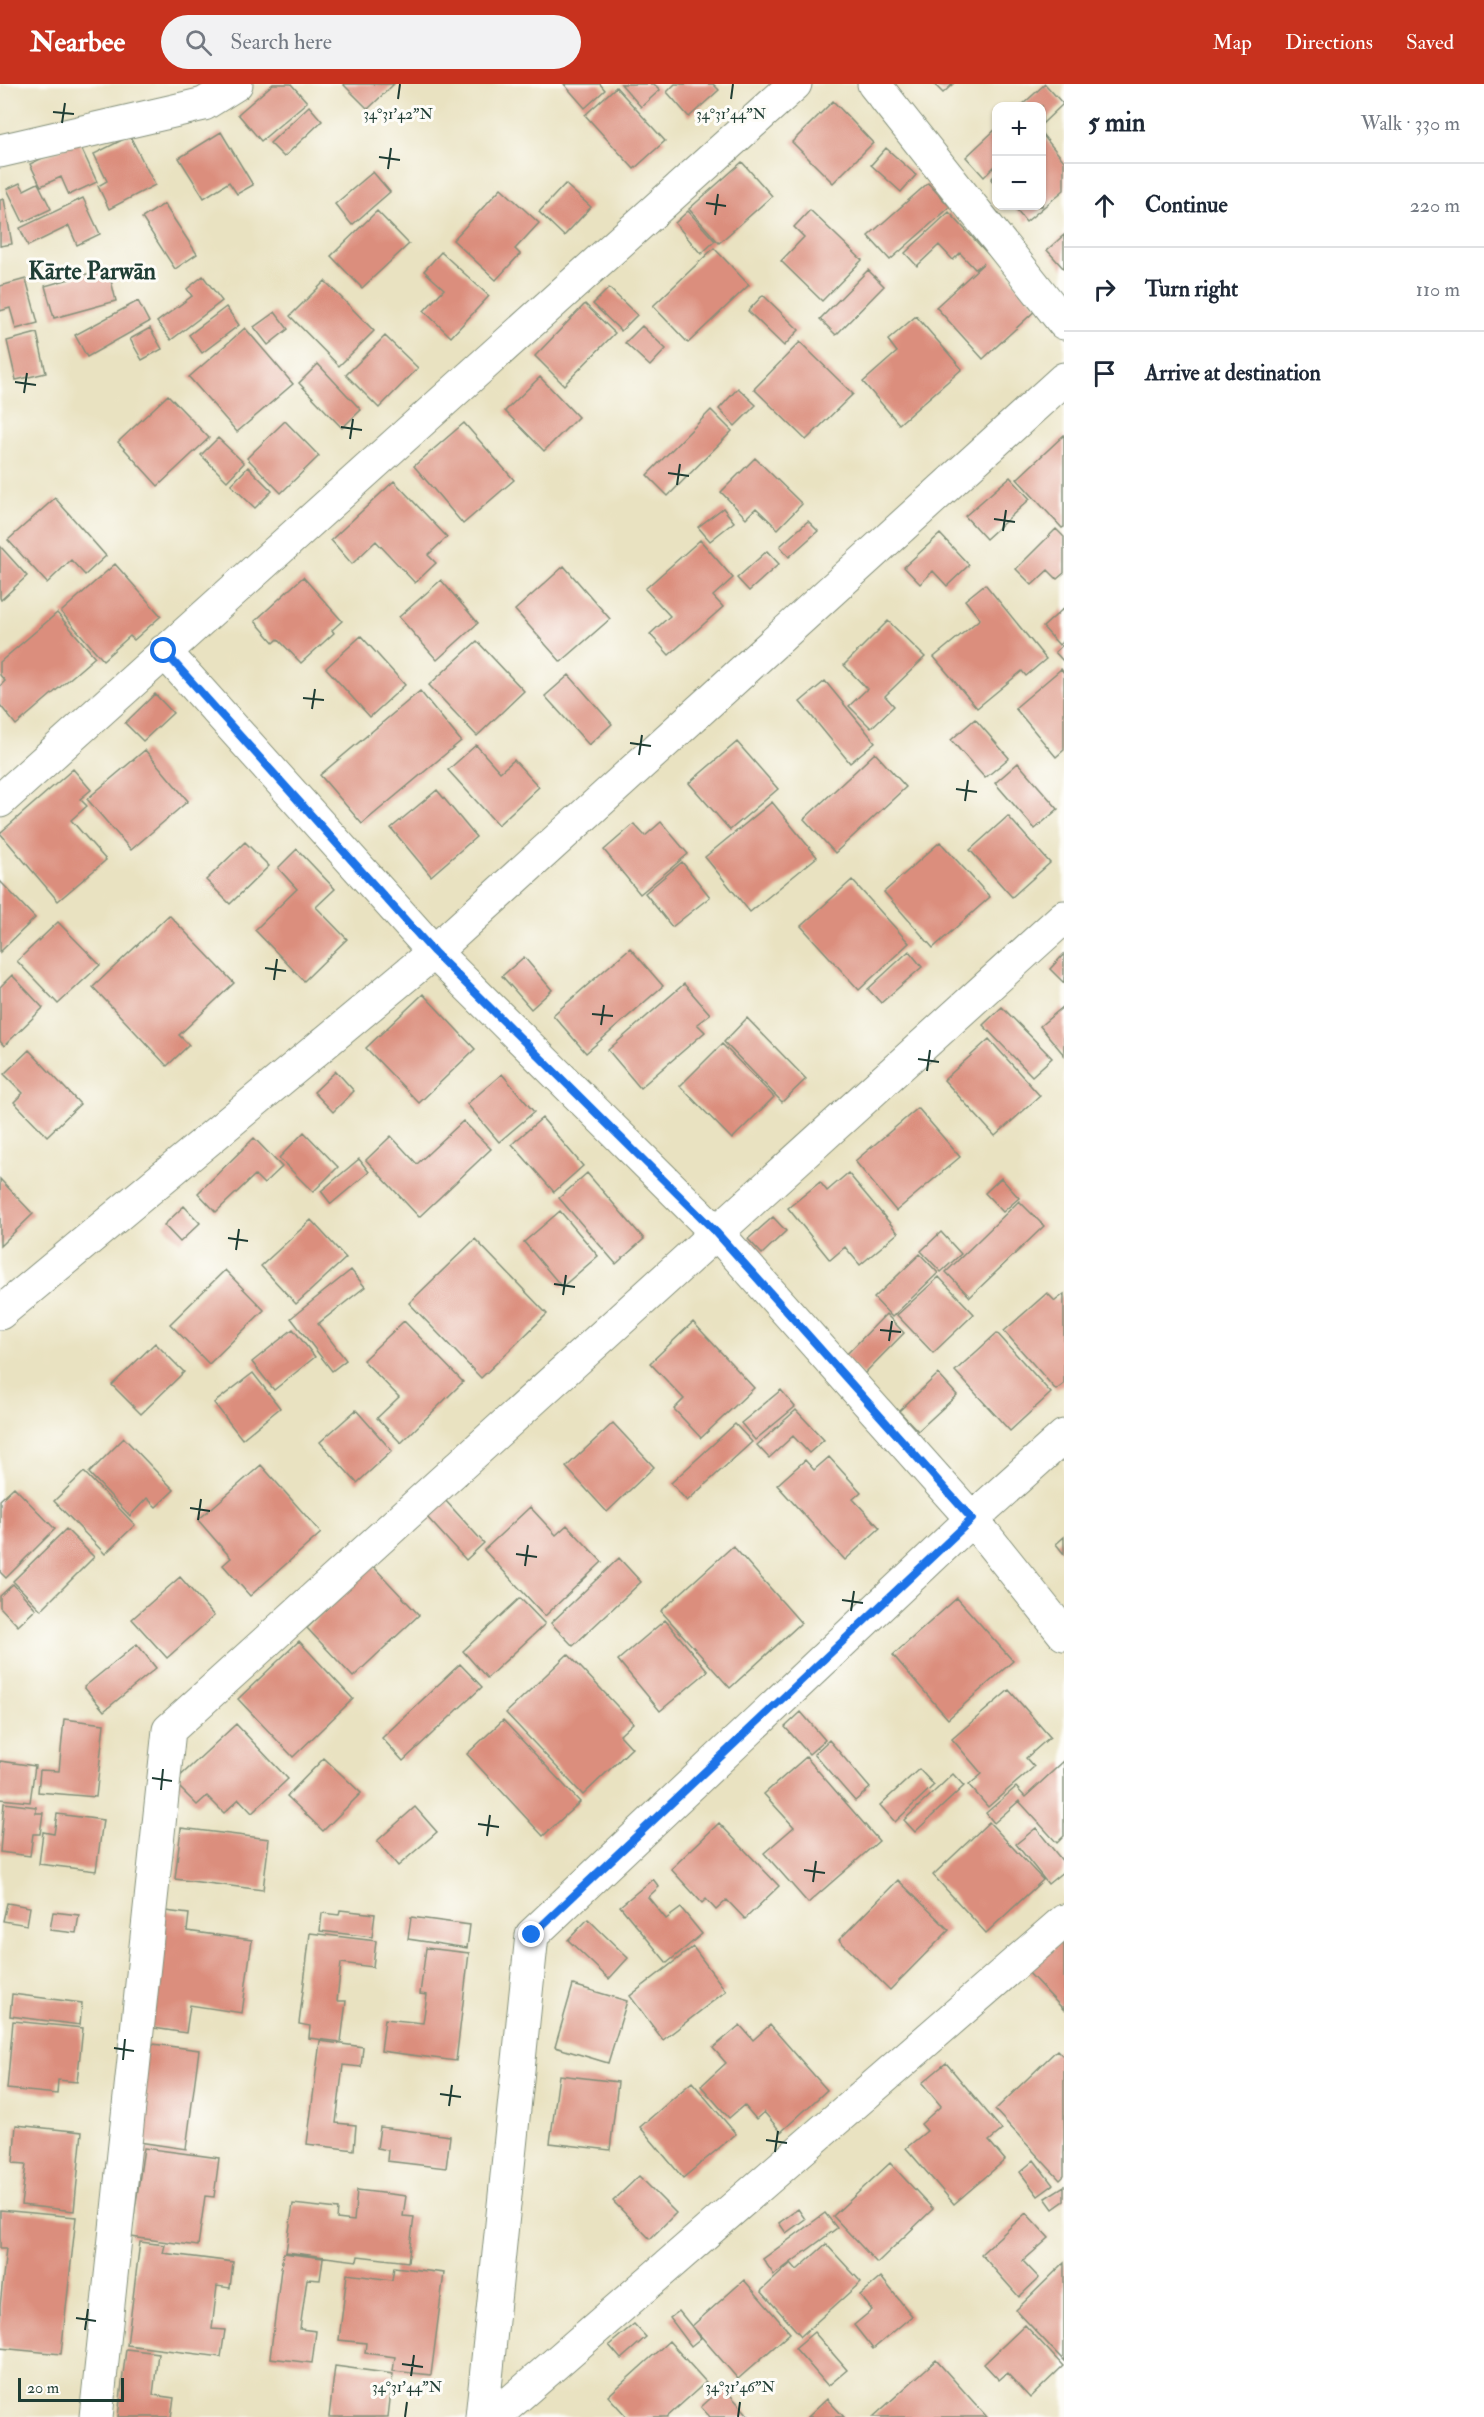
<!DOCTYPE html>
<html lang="en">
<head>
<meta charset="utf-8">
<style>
  body { margin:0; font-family:"IM FELL Double Pica",serif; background:#f2f2f3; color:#1f2937 }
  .controls { position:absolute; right:18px; top:18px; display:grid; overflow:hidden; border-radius:12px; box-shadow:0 2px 4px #0004 }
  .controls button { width:54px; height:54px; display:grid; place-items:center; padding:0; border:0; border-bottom:2px solid #e0e1e3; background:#fff; color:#1f2937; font:30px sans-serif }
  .scale { position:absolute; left:18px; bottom:15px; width:106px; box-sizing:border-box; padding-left:6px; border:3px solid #1f3d34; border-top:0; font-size:16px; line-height:21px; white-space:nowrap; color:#1f3d34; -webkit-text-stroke:4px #fdfcf7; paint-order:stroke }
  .stop { position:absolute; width:18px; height:18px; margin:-14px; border:4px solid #1a73e8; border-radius:50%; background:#fff }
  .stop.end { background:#1a73e8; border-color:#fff; box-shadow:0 2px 6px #0008 }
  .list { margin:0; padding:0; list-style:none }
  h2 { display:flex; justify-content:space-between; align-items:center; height:78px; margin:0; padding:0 24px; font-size:26px }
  h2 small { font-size:20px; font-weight:400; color:#747a83 }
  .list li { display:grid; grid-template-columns:39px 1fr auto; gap:18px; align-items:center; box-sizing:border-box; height:84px; padding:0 24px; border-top:2px solid #e0e1e3 }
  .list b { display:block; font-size:22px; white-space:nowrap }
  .list em { font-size:20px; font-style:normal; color:#747a83 }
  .icon { flex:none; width:33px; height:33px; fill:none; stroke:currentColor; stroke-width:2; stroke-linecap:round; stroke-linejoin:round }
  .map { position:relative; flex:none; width:1064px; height:2333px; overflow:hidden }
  header { display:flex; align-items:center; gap:36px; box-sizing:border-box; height:84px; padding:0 30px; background:#c8321e; color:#fff }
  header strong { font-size:28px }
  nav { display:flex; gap:33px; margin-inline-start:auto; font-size:21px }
  .search { width:420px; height:54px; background:#f2f2f3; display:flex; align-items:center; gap:15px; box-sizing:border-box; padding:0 21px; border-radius:33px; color:#747a83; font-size:22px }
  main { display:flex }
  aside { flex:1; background:#fff }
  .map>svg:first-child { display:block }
</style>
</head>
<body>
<header>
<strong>Nearbee</strong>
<div class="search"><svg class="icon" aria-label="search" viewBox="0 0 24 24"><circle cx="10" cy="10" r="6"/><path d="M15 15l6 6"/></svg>Search here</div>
<nav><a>Map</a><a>Directions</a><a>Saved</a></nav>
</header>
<main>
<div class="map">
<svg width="1064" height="2333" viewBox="0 0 1064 2333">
  <rect width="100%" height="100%" fill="#fdfcf7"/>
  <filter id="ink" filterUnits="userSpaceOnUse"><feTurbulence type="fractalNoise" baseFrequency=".0167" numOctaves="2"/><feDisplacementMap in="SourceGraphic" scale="12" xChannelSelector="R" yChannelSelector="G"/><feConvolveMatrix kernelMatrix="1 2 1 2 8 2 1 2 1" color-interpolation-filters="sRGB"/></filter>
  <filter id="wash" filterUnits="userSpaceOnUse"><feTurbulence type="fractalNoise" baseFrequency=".008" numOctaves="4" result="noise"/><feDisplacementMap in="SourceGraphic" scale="24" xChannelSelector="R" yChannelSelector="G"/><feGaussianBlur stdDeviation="1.35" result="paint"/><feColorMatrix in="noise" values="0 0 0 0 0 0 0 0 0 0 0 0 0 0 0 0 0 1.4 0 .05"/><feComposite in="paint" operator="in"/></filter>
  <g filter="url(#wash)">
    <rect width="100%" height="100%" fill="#e9e2c1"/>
    <g id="blocks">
      <path fill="#db8e7d" d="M273,0h18l16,18 -46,39 -23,-27z
        M343,0h51l-26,25z
        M564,0h36l5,6 -20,18z
        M621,0h33l6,6 -19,17z
        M675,0h38l6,6 -30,27 -22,-25z
        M934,0h19l-10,9z
        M1045,0l18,20 -21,20v-18h-21z
        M616,3l49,54 -31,28 -49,-54z
        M833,17l40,42 -40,40 -41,-41z
        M309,22l13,15 -38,36 -14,-14z
        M996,45v36l-12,12 -18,-20z
        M221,48l32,53 -16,9 -8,-12 -25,16 -25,-40z
        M1042,50l22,27v29l-38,32 -13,-16h29z
        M130,52l25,49 -46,24 -11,-23 9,-5 -13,-27z
        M78,57l19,41 -28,13 -8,-18 -20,9 -11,-22z
        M886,64l30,27 -15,17 -30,-27z
        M742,78l30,34 -53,47 -30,-34z
        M373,88l17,20 -38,33 -17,-21z
        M996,90v12l-5,-7z
        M20,99l4,7 14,-7 13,26 -28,13 -16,-33z
        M928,99l22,24 -60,53 -22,-24z
        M565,100l26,23 -27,29 -25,-24z
        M501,104l38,35 -24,26 5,5 -24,26 -43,-40z
        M83,114l17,36 -23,11 -8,-19 -41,20 -8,-18z
        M4,115l8,45 -12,2v-46z
        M164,120l33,50 -22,15 -33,-51z
        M810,126l52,50 -40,41 -41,-40 23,-24 -10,-10z
        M377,127l32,33 -47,44 -31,-32z
        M688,127l27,30 -14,13 -26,-31z
        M949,128l89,96 -55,51 -47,-52 48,-44 -9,6 -15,-16 -7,7 -14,-15 -22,21 -12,-13z
        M1064,151v34l-17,-19z
        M714,164l35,37 -61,58 -35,-37z
        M441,168l48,44 -38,41 -27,-26 20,-22 -20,-18z
        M108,184l8,33 -62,17 -9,-32z
        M868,186l16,16 -48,49 -16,-16z
        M203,192l19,25 -51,39 -14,-18 35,-26 -5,-7z
        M26,195l12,44 -22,6 -6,-21 -10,3v-25z
        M325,197l49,50 -35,35 -49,-50z
        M609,204l28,27 -16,16 -28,-27z
        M763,211l36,35 -15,16 -36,-35z
        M138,217l11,21 -62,35 -12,-22z
        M585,220l30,29 -51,52 -29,-29z
        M226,223l13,18 -37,28 -13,-18z
        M275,228l13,17 -20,16 -14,-18z
        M916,232l46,53 -63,55 -36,-42 34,-30 -9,-12z
        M642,242l24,23 -16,17 -25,-23z
        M150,244l12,21 -20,11 -12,-21z
        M245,244l48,56 -56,48 -48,-55z
        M37,249l9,40 -30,7 -9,-39z
        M385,252l33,32 -39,40 -33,-33z
        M800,258l53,52 -47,46 -52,-51z
        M318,280l43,46 -19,18 -43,-45z
        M540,293l38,40 -34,34 -39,-40z
        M738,304l18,17 -21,21 -16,-17z
        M168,311l41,43 -51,48 -40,-44z
        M711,326l21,21 -64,65 -21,-21z
        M285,337l34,35 -38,37 -34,-35z
        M464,339l50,57 -51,44 -49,-58z
        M1064,351v92l-2,1 -45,-49z
        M218,354l26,25 -17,18 -26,-26z
        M755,374l47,46 -24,25 -22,-21 -10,10 -25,-26z
        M248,383l24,24 -17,17 -24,-23z
        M1010,393l20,22 -44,40 -21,-23z
        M394,397l53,56 -19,18 8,8 -21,20 -39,-42 -24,23 -21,-24z
        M55,414l51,58 -21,19 -14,-15 -24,23 -39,-43z
        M723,424l11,14 -24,19 -12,-14z
        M808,437l10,10 -29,26 -9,-11z
        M1056,445l8,8v36l-7,6 -9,-9 -16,15 -16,-16z
        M940,450l29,31 -22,21 -14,-15 -13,13 -16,-17z
        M700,456l33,38 -20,18 10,11 -54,48 -19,-21 20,-18 -25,-27z
        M0,462l27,30 -26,24 -1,-2z
        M767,467l12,13 -30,27 -12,-13z
        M115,480l46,52 -27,24 -4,-4 -27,24 -42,-48z
        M564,482l46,53 -49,43 -46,-52z
        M303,493l39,44 -10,9 2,3 -33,30 -23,-24 -4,4 -19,-22z
        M441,496l37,43 -41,37 -38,-43z
        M985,500l61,75 -20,17 -4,-5 -45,37 -43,-51 46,-38 -15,-19z
        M1064,524v32l-5,5 -16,-18z
        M57,529l38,44 -79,68 -16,-20v-19l5,-5 -5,-6v-13z
        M888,537l37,36 -40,39 9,10 -23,22 -22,-22 18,-17 -23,-24z
        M361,552l44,49 -35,32 -44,-49z
        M477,557l47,50 -47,45 -48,-51z
        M1064,560v18l-9,-10z
        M1061,585l3,4v77l-8,7 -41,-49z
        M569,591l43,49 -23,21 -44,-49z
        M825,597l50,61 -25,21 -50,-61z
        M420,607l41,50 -99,83 -42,-49z
        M155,610l18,19 -30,28 -18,-18z
        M975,635l34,39 -24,20 -34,-38z
        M737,658l41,47 -48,41 -41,-47z
        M476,661l24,27 14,-12 25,27 -41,38 -50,-55z
        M145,666l43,51 -57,49 -44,-51z
        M875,669l31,34 -71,66 -31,-34z
        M1018,679l40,46 -23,20 -40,-46z
        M73,685l18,21 -11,9 7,7 -16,14 35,40 -48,41 -58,-68z
        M437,706l39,47 -45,39 -40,-48z
        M772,718l45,55 -67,55 -45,-55z
        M1008,732l42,47 -38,34 -42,-47z
        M661,738l27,32 -48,40 -36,-44 30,-26 11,12z
        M245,758l24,24 -39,38 -24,-24z
        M940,758l50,55 -57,51 -49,-56z
        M297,765l38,40 -19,18 31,32 -43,42 -49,-51 42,-41 -19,-21z
        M682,778l28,35 -38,30 -27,-34z
        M852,796l57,63 -50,47 -58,-64z
        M0,797l35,37 -35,34z
        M169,831l65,68 -55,52 10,10 -22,21 -74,-79z
        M58,838l42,43 -42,39 -41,-43z
        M630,864l33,38 -77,67 -33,-38z
        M909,867l13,16 -41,36 -13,-14z
        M1064,870v29l-14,-14z
        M524,873l28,33 -21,19 -29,-33z
        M12,891l31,33 -39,38 -4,-5v-54z
        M684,900l26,30 -13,10 8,8 -65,56 -32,-38z
        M423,910l52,55 -56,54 -53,-55z
        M1064,922v49l-24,-29z
        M1002,923l50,51 -20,18 -49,-51z
        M747,934l59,61 -24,23 -58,-60z
        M989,955l51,57 -45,40 -51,-56z
        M722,960l52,53 -42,42 -52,-53z
        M29,966l51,54 -33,32 -33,-34 9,-9 -19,-19z
        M336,987l18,20 -21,21 -19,-20z
        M502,990l32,38 -35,30 -32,-38z
        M918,1024l42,49 -64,54 -41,-50z
        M542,1034l41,48 -29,26 -42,-48z
        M463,1037l28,28 -72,68 -53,-57 25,-24 26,28z
        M304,1048l34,35 -25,25 -34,-34z
        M254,1054l28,29 -18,17 -9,-9 -39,37 -18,-19z
        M359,1075l10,13 -38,32 -10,-13z
        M587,1089l57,66 -28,25 -57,-66z
        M848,1089l50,60 -38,32 -15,-18 -15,13 -42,-52 32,-26 7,9z
        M1001,1094l18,20 -16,14 -18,-19z
        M0,1095l33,35 -33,32z
        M1019,1117l25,25 -74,71 -24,-25z
        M184,1122l16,17 -20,19 -16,-17z
        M560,1127l38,45 -36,31 -38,-45z
        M773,1133l13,14 -24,23 -14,-15z
        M311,1136l35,38 -50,46 -35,-38z
        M941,1148l20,22 -20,18 -20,-21z
        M475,1155l72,75 -66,64 -72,-75z
        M920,1170l18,19 -46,44 -18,-19z
        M225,1186l39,40 -55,54 -39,-40z
        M351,1186l14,17 -47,37 28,36 -14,11 -41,-53z
        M939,1193l35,37 -41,39 -36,-38z
        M1047,1209l8,8 9,-7v90l-8,6 -52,-59z
        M886,1230l18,19 -41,42 -19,-18z
        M404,1237l59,61 -62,61 -24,-25 22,-21 -36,-37z
        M693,1238l61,66 -53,50 -27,-29 10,-10 -34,-36z
        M293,1245l22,28 -41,33 -22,-28z
        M997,1249l54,60 -41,38 -55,-60z
        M155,1259l29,29 -43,42 -29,-29z
        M253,1289l27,35 -38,31 -28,-36z
        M938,1290l19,21 -39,36 -19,-20z
        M781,1306l14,17 -40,33 -14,-17z
        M356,1326l36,41 -35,32 -37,-41z
        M796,1326l28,30 -15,13 -16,-17 -24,22 -12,-13z
        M613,1339l41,44 -47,45 -41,-45z
        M735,1340l17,18 -65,59 -16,-18z
        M124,1354l50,52 -18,17 -9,-9 -17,18 -41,-43z
        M829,1373l32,35 -8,7 27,29 -35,32 -68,-75 28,-25 9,10z
        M261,1381l60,68 -71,63 -27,-31 8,-7 -33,-38z
        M84,1388l51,53 -30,29 -51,-53z
        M14,1403l41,42 -49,49 -6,-6v-72z
        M445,1416l39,43 -18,17 -39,-43z
        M530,1423l26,28 11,-10 35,37 -57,54 -61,-66z
        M66,1445l28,28 -53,53 -28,-29z
        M1064,1453v17l-8,-10z
        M733,1462l68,77 -71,65 -69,-77z
        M619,1474l22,24 -68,64 -22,-23z
        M373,1482l46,49 -66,62 -46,-49z
        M180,1493l34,39 -47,42 -35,-39z
        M13,1500l23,25 -18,17 -18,-19v-11z
        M520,1514l25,26 -58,54 -24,-27z
        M957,1514l56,63 -65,58 -55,-64z
        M665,1536l43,51 -48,40 -42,-51z
        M299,1557l54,58 -60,58 -55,-58z
        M137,1560l19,24 -52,43 -20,-24z
        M568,1570l65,69 -13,12 12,13 -49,47 -77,-82z
        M460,1580l22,23 -79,74 -21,-23z
        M1009,1606l41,47 -24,21 8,9 -46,40 -19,-22 13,-11 -30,-35z
        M801,1628l24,28 -16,14 -24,-27z
        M64,1635l40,5 -8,73 -58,-5 2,-22 19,1z
        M503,1636l77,82 -37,34 -76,-82z
        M236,1640l52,55 -36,34 -13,-14 -15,14 -17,-17 -10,9 -23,-23z
        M829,1656l41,48 -15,13 -41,-47z
        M806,1673l73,84 -71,62 -44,-50 30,-26 -30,-33z
        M324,1674l37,35 -38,38 -36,-35z
        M0,1677l35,5 -5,36 -30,-3z
        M1064,1677v75l-7,7 -38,-42 -25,22 -8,-10 30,-26 9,10z
        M919,1685l15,16 -39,37 -15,-17z
        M953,1690l11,12 -49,46 -11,-12z
        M4,1719l32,4v6h7l-3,21h-7l-3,22 -30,-4z
        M415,1723l22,25 -39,34 -21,-25z
        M57,1730l46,6 -7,51 -57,-7 4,-32 11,2z
        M989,1738l54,58 -57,53 -53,-58z
        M719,1739l60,63 -34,33 -18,-19 -11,10 -10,-11 -4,4 -31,-34z
        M181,1744l88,11 -6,51 -88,-11z
        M1036,1744l28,35v8l-16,13 -32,-40z
        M653,1795l6,8 -11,10 18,22 15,-11 21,26 -35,29 -47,-57z
        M898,1796l51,50 -59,60 -51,-50z
        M7,1819l23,4 -3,18 -24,-4z
        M157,1826l32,4 -2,17 65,9 -10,73 -52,-8 -4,28 -45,-7z
        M340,1826l35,4 -3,23 -52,-6 2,-18 17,2z
        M53,1828l26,3 -3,18 -26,-3z
        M411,1833l59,8 -3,23 -59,-9z
        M588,1835l40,39 -19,21 -41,-39z
        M310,1849l66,8 -3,26 -32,-4 -4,38h9l-5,41 -32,-4 1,-12 -11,-2z
        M1064,1854v72l-36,-38z
        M693,1863l33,44 -63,49 -33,-44z
        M426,1864l43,5 -13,108 -75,-10 4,-32 38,4 4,-28 -7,-1z
        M573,1901l54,16 -19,62 -53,-16z
        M12,1910l70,9 -2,22 -70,-9z
        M13,1937l70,7 -6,54 -19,-2 -1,14 -50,-5z
        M740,1941l13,15 17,-15 57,65 -46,42 -17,-20 -8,7 -12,-14 -15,13 -28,-32 25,-23 -13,-15z
        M320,1957l43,6 -2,20 -18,-2 -7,58 20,2 -2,25 -47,-6z
        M145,1959l54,7 -13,99 -54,-8z
        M1057,1966l7,7v119l-4,4 -65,-70z
        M946,1979l56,67 -13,11 16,19 -51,44 -48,-56 21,-17 -6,-7 20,-18 -19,-23z
        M559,1991l59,7 -8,68 -60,-7z
        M692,1998l44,52 -53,44 -43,-51z
        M16,2041l66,7 -8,79 -53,-6 5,-41 -13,-1z
        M380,2043l70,9 -4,32 -59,-7 1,-11 -11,-2z
        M144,2064l75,10 -5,39 -9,-1 -7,50 -67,-9z
        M1034,2076l19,25 -15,11 -18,-24z
        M890,2079l43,46 -56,54 -44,-47z
        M639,2092l37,37 -26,26 -37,-38z
        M1064,2102v15l-11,8 -8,-11z
        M357,2106l49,6 -3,20 11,1 -6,45 -50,-6 -1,5 -71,-9 7,-48 45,5 -1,10 17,2z
        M798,2125l7,10 -19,14 -7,-10z
        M0,2126l76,7 -15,137 -61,-6v-42l6,-58h-6z
        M825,2129l12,15 -63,47 -11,-16z
        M1026,2129l23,25 -26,23 16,17 -20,19 -38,-43z
        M140,2158l25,3 -2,8 70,9 -3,26 -13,-2 -5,43 13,1 -4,27 -94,-12z
        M826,2160l35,38 -60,54 -40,-45 30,-28 6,7z
        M283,2169l40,5 -3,22 -13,-1 -7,50 16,2 -4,32 -42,-5z
        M1064,2179v98l-48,-51z
        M394,2183l50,6 -13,102 -38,-4 2,-14 -30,-4 1,-10 -27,-3 8,-66 45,6z
        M881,2193l31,39 -39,33 -19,-24 18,-15 -12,-15z
        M744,2196l46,53 -52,46 -46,-53z
        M679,2227l22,27 -10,8 -21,-28z
        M634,2240l12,13 -25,22 -12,-14z
        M1025,2241l38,41 -33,32 -23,-25 -8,7 -15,-16z
        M814,2248l33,38 -19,16 -33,-38z
        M669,2257l37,41 -39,35h-40l-19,-21z
        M126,2265l32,4 -5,42 21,3 -3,19h-53z
        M936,2276l51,57h-114z
        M335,2282l58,8 -5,43h-59z
        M723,2303l27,30h-40l-9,-10z
        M827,2315l17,18h-36z"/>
    </g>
  </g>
  <g filter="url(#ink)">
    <use href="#blocks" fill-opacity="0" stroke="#84907a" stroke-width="1.5"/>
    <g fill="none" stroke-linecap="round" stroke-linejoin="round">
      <defs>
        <path id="minor" d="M874,0l190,239
          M0,67l204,-47 32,-20
          M164,567l270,301 282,280 256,287 92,115
          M0,717l795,-717
          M0,1229l434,-361 630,-573
          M96,2333l73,-687 895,-813
          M482,2333l50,-482 440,-416 92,-83
          M494,2333l570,-496"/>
      </defs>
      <use href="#minor" stroke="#84907a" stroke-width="35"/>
      <use href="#minor" stroke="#fff" stroke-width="33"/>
    </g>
  </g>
  <g fill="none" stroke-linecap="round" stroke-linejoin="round" filter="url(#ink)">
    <path stroke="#1a73e8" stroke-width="8" d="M164,567l270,301 282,280 256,287 -440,416"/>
  </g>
  <path fill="none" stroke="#1f3d34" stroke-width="2" d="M398,15l2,-15M731,15l2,-15M53,28l21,2M62,39l3,-20M379,73l21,3M388,85l3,-21M706,119l20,3M715,131l3,-21M15,298l21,3M24,309l3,-20M341,343l21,3M350,355l3,-20M668,389l21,3M677,401l3,-21M994,435l21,3M1003,447l3,-21M303,614l21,2M312,625l3,-20M630,659l21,3M639,671l3,-20M956,705l21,3M965,717l3,-21M265,884l21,3M274,896l3,-21M592,930l21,2M601,941l3,-20M918,975l21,3M927,987l3,-21M228,1154l20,3M236,1166l3,-21M554,1200l21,3M563,1211l3,-20M880,1246l21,2M889,1257l3,-20M190,1424l20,3M198,1436l3,-21M516,1470l21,3M525,1482l3,-21M842,1516l21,3M851,1527l3,-20M152,1694l20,3M161,1706l2,-21M478,1740l21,3M487,1752l3,-21M804,1786l21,3M813,1798l3,-21M114,1964l20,3M123,1976l2,-21M440,2010l21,3M449,2022l3,-21M766,2056l21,3M775,2068l3,-21M76,2234l20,3M85,2246l3,-21M402,2280l21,3M411,2292l3,-21M405,2333l2,-15M738,2333l2,-15"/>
  <g text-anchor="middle" stroke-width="6" stroke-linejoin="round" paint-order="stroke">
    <g font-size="24" font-weight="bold" fill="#1f3d34" stroke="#fdfcf7">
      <text x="92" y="195">Kārte Parwān</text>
    </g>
  </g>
  <g font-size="15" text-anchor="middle" fill="#1f3d34" stroke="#fdfcf7" stroke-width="6" stroke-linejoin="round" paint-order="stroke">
    <text x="398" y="35">34°31'42"N</text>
    <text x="731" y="35">34°31'44"N</text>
    <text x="407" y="2308">34°31'44"N</text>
    <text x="740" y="2308">34°31'46"N</text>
  </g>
</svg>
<div class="controls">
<button>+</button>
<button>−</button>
</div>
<div class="scale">20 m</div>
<div class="stop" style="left:164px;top:567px"></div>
<div class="stop end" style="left:532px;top:1851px"></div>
</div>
<aside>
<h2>5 min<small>Walk · 330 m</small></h2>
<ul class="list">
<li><svg class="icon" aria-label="ahead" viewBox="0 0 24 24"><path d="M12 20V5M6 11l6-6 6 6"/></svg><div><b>Continue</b></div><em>220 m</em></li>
<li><svg class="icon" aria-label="right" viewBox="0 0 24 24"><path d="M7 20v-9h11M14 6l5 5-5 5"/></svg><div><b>Turn right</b></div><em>110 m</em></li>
<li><svg class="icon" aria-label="arrive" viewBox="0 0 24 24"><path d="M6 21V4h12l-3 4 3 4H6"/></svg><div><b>Arrive at destination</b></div></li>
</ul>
</aside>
</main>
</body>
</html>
